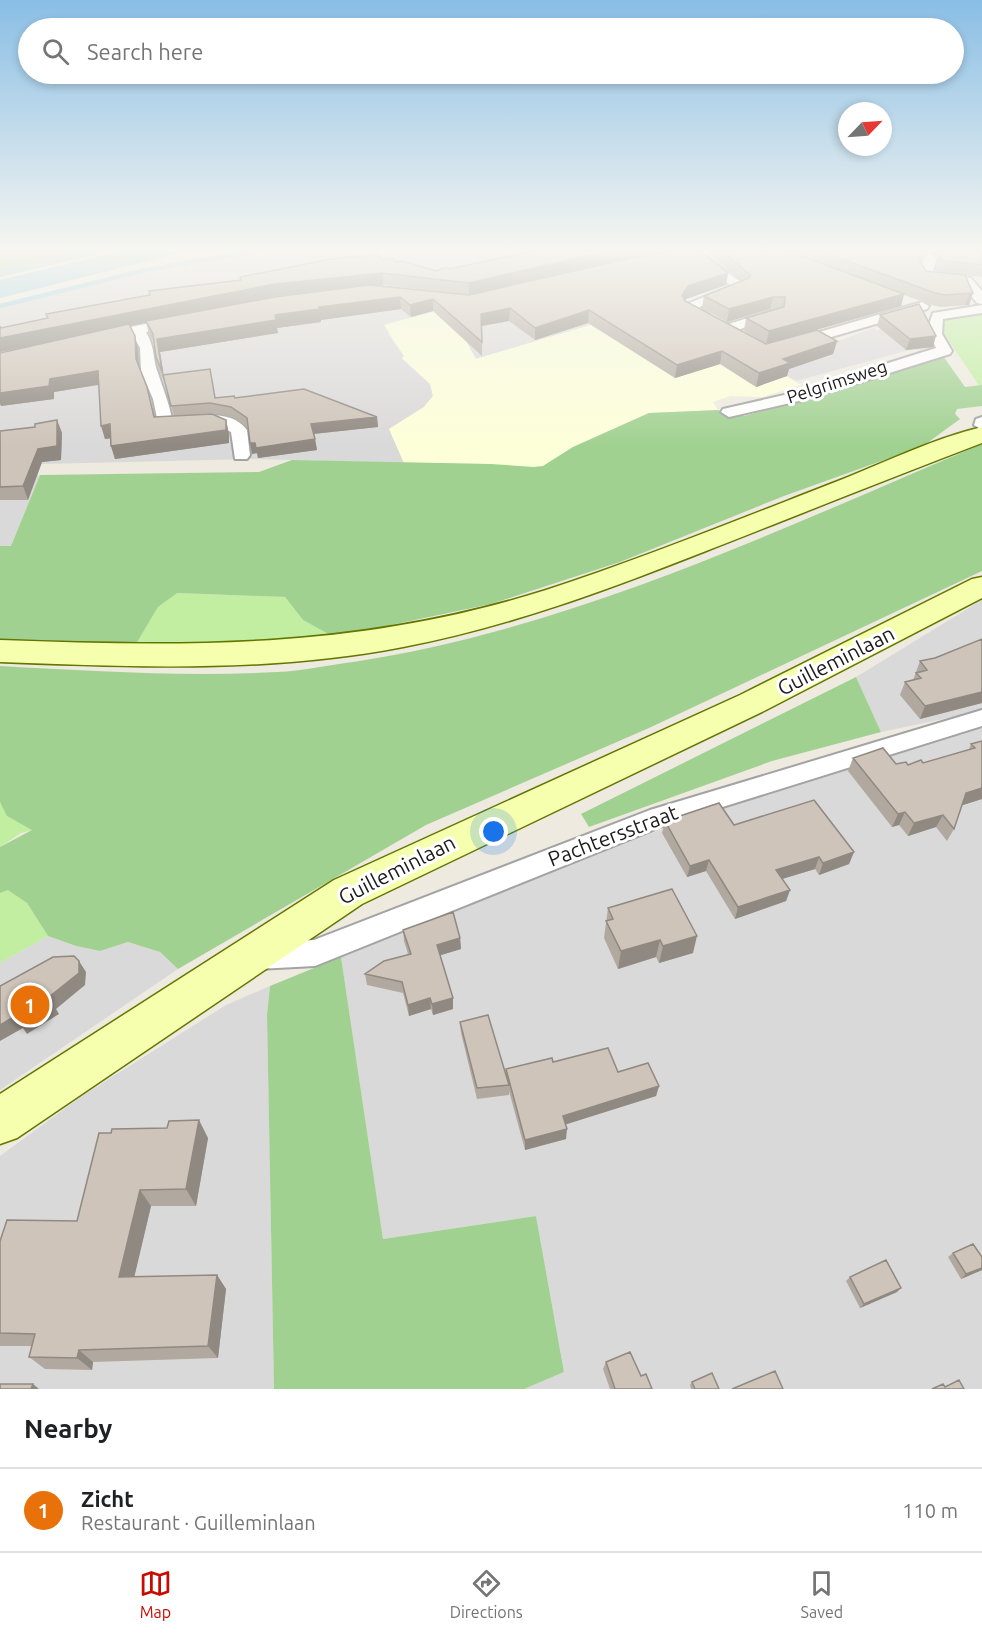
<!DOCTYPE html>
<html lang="en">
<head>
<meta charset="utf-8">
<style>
  body { margin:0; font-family:Ubuntu,sans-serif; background:#f6f6f6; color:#202124 }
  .compass { position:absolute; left:838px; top:102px; width:54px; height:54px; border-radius:50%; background:#fff; box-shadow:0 3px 9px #0003; rotate:65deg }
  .you { position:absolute; left:494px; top:832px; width:21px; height:21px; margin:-15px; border:4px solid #fff; border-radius:50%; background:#1a73e8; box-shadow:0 0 0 9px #1a73e833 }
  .badge { display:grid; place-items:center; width:39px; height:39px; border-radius:50%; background:#c80b00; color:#fff; font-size:20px; font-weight:700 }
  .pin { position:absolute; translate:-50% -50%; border:3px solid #fff; box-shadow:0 2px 6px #0006 }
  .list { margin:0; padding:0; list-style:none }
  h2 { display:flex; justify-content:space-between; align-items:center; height:78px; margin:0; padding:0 24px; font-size:26px }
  h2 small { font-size:20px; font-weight:400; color:#757577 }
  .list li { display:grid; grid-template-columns:39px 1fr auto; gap:18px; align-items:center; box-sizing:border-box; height:84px; padding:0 24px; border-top:2px solid #e0e0e0 }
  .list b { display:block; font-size:22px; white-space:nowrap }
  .list p { margin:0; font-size:20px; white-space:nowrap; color:#757577 }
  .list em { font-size:20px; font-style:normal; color:#757577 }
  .icon { flex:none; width:33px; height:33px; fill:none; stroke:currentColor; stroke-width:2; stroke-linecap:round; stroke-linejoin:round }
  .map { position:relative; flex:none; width:982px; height:1389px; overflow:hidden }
  .search { position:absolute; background:#fff; box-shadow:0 3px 9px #0003; left:18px; right:18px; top:18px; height:66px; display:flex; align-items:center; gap:15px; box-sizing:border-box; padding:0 21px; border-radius:33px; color:#757577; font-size:22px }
  .sheet { height:162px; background:#fff }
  nav { display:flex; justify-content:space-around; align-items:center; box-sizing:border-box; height:84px; border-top:2px solid #e0e0e0; background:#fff; font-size:16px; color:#757577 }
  nav a { display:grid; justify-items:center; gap:3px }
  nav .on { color:#c80b00 }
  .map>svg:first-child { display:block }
</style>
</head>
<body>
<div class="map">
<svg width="982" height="1389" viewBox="0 0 982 1389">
  <rect width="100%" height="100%" fill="#eeeae0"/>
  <path fill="#dad9d9" d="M260,251h419l-204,45 -99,-10 -204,31 -172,38v-47l148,-36z
    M538,291l53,34 -116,34 -9,-18 -28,-26z
    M274,306l171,2 -57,26 16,22 -2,3 28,25 3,12 -9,11 -35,22 15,34 -153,-4 -251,6v-101l218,-49z
    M925,314l3,18 11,17 -30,1 -113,31 -34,-20 68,-17 44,-16 3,2z
    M40,475l-29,71h-11v-69z
    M982,600v111l-101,21 -25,-55z
    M982,727v662h-458l40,-17 -28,-156 -153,23 -42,-282 305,-122 138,-47z
    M48,936l28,10 24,5 28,-9 32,10 18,17 -178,121v-127z
    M270,986l-3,29 7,374h-274v-233l82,-60 144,-91z"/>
  <path fill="#fdffd9" d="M612,272l189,113 -39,12 -32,-1 -17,6 5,8 -69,3 -76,34 -30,19 -25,2 -27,-4 -87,-1 -15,-34 35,-22 9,-11 -3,-12 -28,-26 2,-2 -20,-31 61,-17 -7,8 28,25 10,18 114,-34z"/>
  <path fill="#c2eea1" d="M967,314h15v71l-2,2 -38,-56v-10z
    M176,593l109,4 18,23 31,17 -74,6 -124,1 22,-37z
    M0,802l8,14 25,14 -12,3 -21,14z
    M8,889l19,14 21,33 -48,27v-70z"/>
  <path fill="#a1d191" d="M0,251h110l-110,26z
    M932,356h11l22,31 17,-2v21l-25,3 -2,5 5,5 -37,27 -139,50 -164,66 -129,42 -157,33 -31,-17 -18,-23 -108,-4 -19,14 -22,37 -136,-4v-94h11l29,-71 219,-3 33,-12 199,4 43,3 9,-1 30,-19 76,-34 69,-3 8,6h18l31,-8z
    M982,444v127l-333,157 -223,97 -248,144 -18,-17 -32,-10 -28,9 -24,-5 -28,-10 -21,-33 -19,-13 -8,3v-46l32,-17 -25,-14 -7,-14v-136c92,5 185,11 277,6 25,-1 51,-7 76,-10 219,-33 427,-133 629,-218z
    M856,677l25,55 -109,29 -183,66 -8,-13z
    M341,957l42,282 153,-23 28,156 -40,17h-250l-7,-374 3,-29z"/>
  <path fill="#9ccde0" d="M122,251h66l-188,47v-18z"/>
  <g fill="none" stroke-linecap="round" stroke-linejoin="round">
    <path stroke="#9ccde0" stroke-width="4.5" d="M0,273l97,-22
      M0,306l146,-36 109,-19"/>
    <defs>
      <path id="street" d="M681,251h32l-9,4 41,30 -1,6 -45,16 16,12v6h-10l-23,-19 49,-20 -32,-24 -1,-3 5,-4 -33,6 -6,-4z
        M931,254l6,4 -5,16 39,4 11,13v13l-5,-1 -15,-18 -39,-5 -5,-8 8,-17z
        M922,302l7,4 -2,3 -130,38 -7,-4 2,-3z
        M982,305v8l-39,6 -1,15 10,17 -2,3 -147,46 -74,17 -8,-5 2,-3 70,-16 143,-45 -9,-18 6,-17z
        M774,310l7,4 -2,3 -55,17 -7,-4 2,-3z
        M178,317l7,4 -2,3 -37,8c10,18 6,25 12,41 5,16 11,29 14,46 24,-3 59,-11 75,11l3,25 -3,4h-12l-4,-27 -16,-7 -56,3 -6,-29 -12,-28 -1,-23 -7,-13 -31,6 -7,-4 7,-4z
        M982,417v13l-8,-5 2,-6z
        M982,710v16l-314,98 -353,142 -57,3 -10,-4 -4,-9 4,-9 10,-4 56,-3 336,-130z"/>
      <path id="secondary" d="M982,427v16c-92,35 -184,72 -276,108 -99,39 -198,76 -303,96 -133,26 -269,20 -403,15v-22c193,7 359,9 546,-50 101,-33 199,-73 297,-111 45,-18 92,-41 139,-52z
        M982,577v21l-218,113 -402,193 -345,234 -17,6v-50l334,-214 406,-185 232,-116z"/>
    </defs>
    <use href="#street" stroke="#a3a3a3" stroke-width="4"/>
    <use href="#secondary" stroke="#627600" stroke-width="3"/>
    <use href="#street" fill="#fff" fill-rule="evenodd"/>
    <use href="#secondary" fill="#f6ffae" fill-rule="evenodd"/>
  </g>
  <path fill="#b1a99f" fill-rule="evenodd" d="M533,251h135l-53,10 -142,33 255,-21 -2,12 -40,14 -1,2 81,43 71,-3 -4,13 -44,15 -2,7 -31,11 -36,-23 -45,14 -87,-55 -53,17 -26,-19 -27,5v30l-49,-45 -22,6 -10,-8 -80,11v2l-44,6 1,5 -118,19 4,23 51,23h20l142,19 1,10 -64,7 3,16 -59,8 -1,-5 -5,1 -4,-26 -15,-11 -21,-4 -26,2 40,5 3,14v9l-114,16 -4,-13v-8l-6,1 -6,-54 -45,7v7l-53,7 54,-65 -55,11v-26l1,2 46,-10 -1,-4 194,-34v-3l143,-17 53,11 13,-2zM376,285h7l77,9zM308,293l-71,11 40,-8zM146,322l3,12 5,9 2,14 3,13 6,14v-1l9,33 -19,1 -16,-51 -1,-17 -3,-13 -6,-10z
    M711,251h271v26l-17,-2 8,18 -4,12 -28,2 -9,-2 -28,-10 -3,11 -135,38 -22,-13 2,-13 31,-9h-7l-43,13 -25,-14 2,-12 37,-15 -30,-26zM931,252l8,5 -4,15 -9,-1 -5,-10 3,-7z
    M880,315l53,32 -27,3 -29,-24z
    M57,420l5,13 -1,27 -19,2 -14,38h-28v-70v1l35,-4z
    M982,639v64l-62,16 -20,-24 5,-13 8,-2 7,-19 15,-3z
    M982,741v58l-20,6 -8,24 -7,12 -11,-14 -28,9 -9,-11 -7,2 -44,-56 5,-13 55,7 15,-2 46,-14 2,-5z
    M665,821l69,4 120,27 -5,12 -30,11 -4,-6 -33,10 8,11 -4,11 -51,18 -29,-48 -19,6 -25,-44z
    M608,908l85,45 -34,10 -3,-6 -38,12 -14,-31z
    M403,930l57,8 1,11 -21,6 13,43v11l-20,6 -2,-6 -22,7 -6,-23 -36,-8 -2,-11 43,-20 -4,-13z
    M460,1022l46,52v-5l47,-7 65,10 41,14 -3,10 -91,28 1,15 -41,11 -16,-59v4l-32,4 -16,-66z
    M208,1138l-12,68h-45l-17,71 83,-2 9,14 -8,69 -125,4 -1,8 -47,-1 -16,-12 3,-11h-32v-105l77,-20z
    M953,1253l29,4v13l-21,9 -13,-22z
    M850,1277l47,15 -37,16 -14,-27z
    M606,1362l35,14 11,13h-42l-7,-20z
    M692,1382l27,7h-28l-1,-4z"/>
  <path fill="#908982" d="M608,251h60l-53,10 -146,34v-12z
    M923,251h8l-7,3 -8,17 3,-12z
    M382,273l1,12 -106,11 -277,56v-14l275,-54z
    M728,273l-2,12 -40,14 -6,9 2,-13 6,-9z
    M973,293l-4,12h-4l4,-11z
    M904,294l-3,12 -135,38 3,-13z
    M400,297l1,12 -80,11v2l-44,6 1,5 -118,19 5,32 -3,-13 -5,-32 162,-32z
    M773,297l-3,12 -43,13 2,-13z
    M433,299v12l-22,6 -1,-12z
    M510,308l-1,13 -28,5v-12z
    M589,310l-1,13 -53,17v-12z
    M135,336l3,13 1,23 -3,-13z
    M936,336l-3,11 -27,3 4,-11z
    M837,341l-4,13 -44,15 -2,7 -31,11 3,-14 24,-14z
    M722,351l-2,13 -45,14 2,-13z
    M98,371l4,13 -48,8v7l-53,7 -1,-2v-11l50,-14z
    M377,417l1,10 -66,7 -1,-10z
    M57,420l5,13 -1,27 -19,2 -14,38 -5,-14 15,-37z
    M226,420l3,14v9l-114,16 -4,-13z
    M110,424l4,14 -9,1 -4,-13z
    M315,439l2,11 -59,8 -2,-10z
    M250,443h5l2,10 -5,1z
    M982,692v11l-62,16 5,-13z
    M982,788v11l-22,7 6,-13z
    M905,812l-6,13 -7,2 6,-13z
    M943,815l-7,12 -28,9 6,-13z
    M854,852l-5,12 -30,11 4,-12z
    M819,857l-4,12 -43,13 4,-12z
    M709,860l-3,11 -19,6 3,-11z
    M790,890l-4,11 -51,18 3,-12z
    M697,936l-4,17 -34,10 4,-17z
    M460,938l1,11 -23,7 -1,-11z
    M660,940l-4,17 -38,12 3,-18z
    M79,961l7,11 -1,13 -29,24 3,5 -32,20 -4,-6 -23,13v-16l49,-28z
    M430,998l1,11 -22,7 -1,-11z
    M453,998v11l-20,6 -1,-11z
    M659,1086l-3,10 -95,30 2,-10z
    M199,1120l9,18 -12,68 -10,-17z
    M567,1129l-1,10 -41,11v-10z
    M140,1190l11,16 -20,85 -12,-14z
    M982,1268v2l-21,9 5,-5z
    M217,1275l9,14 -8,69 -10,-12z
    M901,1288l-4,4 -37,16 4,-4z
    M79,1350l14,12 -1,8 -15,-12z
    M33,1384l6,5h-8z"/>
  <path fill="#cec4b9" stroke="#908982" stroke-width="1.5" d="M533,251h75l-139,32 -87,-10 -107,11 -275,54v-12l1,2 47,-10 -2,-4 104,-19 -1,-4 92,-11 -1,-3 91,-18 47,-5 5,6 9,-2 4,4 6,-1 34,10 10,-4 3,2z
    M672,251h28l28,22 -40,13 -6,9 3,6 81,43 51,-14 20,11 -54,18 7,4 -31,10 -37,-22 -45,14 -88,-55 -54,18 -25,-20 -29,6 1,28 -49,-43 -23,6 -10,-8 -81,10 1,2 -45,6 1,5 -119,19 5,32 -6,-14 -3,-23 -7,-13 129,-24 94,-12 100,10 149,-34z
    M722,251h66l116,43 -135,37 -23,-13 38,-11 1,-10h-12l-44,12 -25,-13 45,-18 1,-3z
    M820,251h103l-4,8 7,12 39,4 8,18 -28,2 -10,-2z
    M941,251h41v14l-43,-5z
    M919,304l17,32 -26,3 -30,-24z
    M129,324l6,12 1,23 11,28 7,30 58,-3 14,6v10l-115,16 -1,-22 -9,2 -3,-55 -48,8 -1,7 -49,7v-40z
    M210,369l5,29 19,-2 1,2 69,-9 73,28 -66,7 4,15 -59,9 -1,-5h-5l-3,-25 -16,-11 -21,-4 -39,3 -8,-31z
    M57,420v26l-19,3 -15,37 -23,1v-56l35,-4v-3z
    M982,639v53l-57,14 -20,-24 16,-4 -5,-5 11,-3 -7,-9 15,-3z
    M982,741v47l-16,5 -12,36 -11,-14 -29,8 -9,-11 -7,2 -45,-56 30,-10 13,16 10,-2 2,3 13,-5 2,3 52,-15 -4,-4z
    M814,800l40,52 -31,11 -4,-6 -43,13 14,20 -52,17 -29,-47 -19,6 -25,-45 54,-18 15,22z
    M672,889l25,47 -34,10 -3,-6 -39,11 -15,-30 7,-2 -5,-11z
    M453,912l7,26 -23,7 16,53 -21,6 -2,-6 -22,7 -6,-23 -37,-8 19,-13 27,-7 -8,-24z
    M74,956l5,5v12l-30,24 3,6 -33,20 -4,-7 -15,9v-39l53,-29z
    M488,1015l21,70 -32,3 -17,-66z
    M608,1048l10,24 30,-9 11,23 -96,30 4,13 -42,11 -19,-71 46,-11 1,4z
    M199,1120l-13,69 -46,1 -21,87 98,-2 -9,71 -129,4 -2,8 -48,-1 6,-23 -35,-1v-92l7,-21 70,1 22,-88h12l1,-4 55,-1 2,-7z
    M973,1244l9,13v11l-16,6 -13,-21z
    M886,1260l15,28 -37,16 -14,-27z
    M630,1352l11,24 5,-2 6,15h-37l-9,-27z
    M775,1371l8,18h-51z
    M712,1373l7,16h-24l-3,-7z
    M959,1380l5,9h-32l11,-5 2,3z
    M0,1384h33l-2,5h-31z"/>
  <linearGradient id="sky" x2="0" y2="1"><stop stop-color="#89bee5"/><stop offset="0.56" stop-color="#f7f6f1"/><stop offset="1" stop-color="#f7f6f1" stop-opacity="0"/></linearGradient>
  <rect width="982" height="446" fill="url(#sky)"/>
  <g text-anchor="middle" stroke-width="6" stroke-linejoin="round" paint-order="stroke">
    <g font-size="18" fill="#1c1c1c" stroke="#fff">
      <text transform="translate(837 382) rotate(-18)" y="6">Pelgrimsweg</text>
    </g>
    <g font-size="21" fill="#1c1c1c" stroke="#fff">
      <text transform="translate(836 661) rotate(-27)" y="7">Guilleminlaan</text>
      <text transform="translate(613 836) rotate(-21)" y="7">Pachtersstraat</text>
      <text transform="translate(397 870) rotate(-27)" y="7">Guilleminlaan</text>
    </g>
  </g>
</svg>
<svg class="compass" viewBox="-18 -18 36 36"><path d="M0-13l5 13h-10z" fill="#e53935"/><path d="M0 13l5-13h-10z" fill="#757577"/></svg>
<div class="you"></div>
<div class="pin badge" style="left:30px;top:1005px;background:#e8710a">1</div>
<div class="search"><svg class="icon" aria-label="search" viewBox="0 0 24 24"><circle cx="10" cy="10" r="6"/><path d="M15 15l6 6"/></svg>Search here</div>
</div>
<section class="sheet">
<h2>Nearby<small></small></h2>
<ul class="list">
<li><span class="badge" style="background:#e8710a">1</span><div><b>Zicht</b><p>Restaurant · Guilleminlaan</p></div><em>110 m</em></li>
</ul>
</section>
<nav>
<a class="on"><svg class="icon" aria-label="map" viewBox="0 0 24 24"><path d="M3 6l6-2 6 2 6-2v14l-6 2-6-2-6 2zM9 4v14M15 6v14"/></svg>Map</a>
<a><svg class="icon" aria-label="directions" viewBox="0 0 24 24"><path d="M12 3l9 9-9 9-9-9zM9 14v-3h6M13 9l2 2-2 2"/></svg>Directions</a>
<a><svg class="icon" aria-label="saved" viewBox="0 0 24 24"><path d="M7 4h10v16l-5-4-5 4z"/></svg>Saved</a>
</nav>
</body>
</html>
